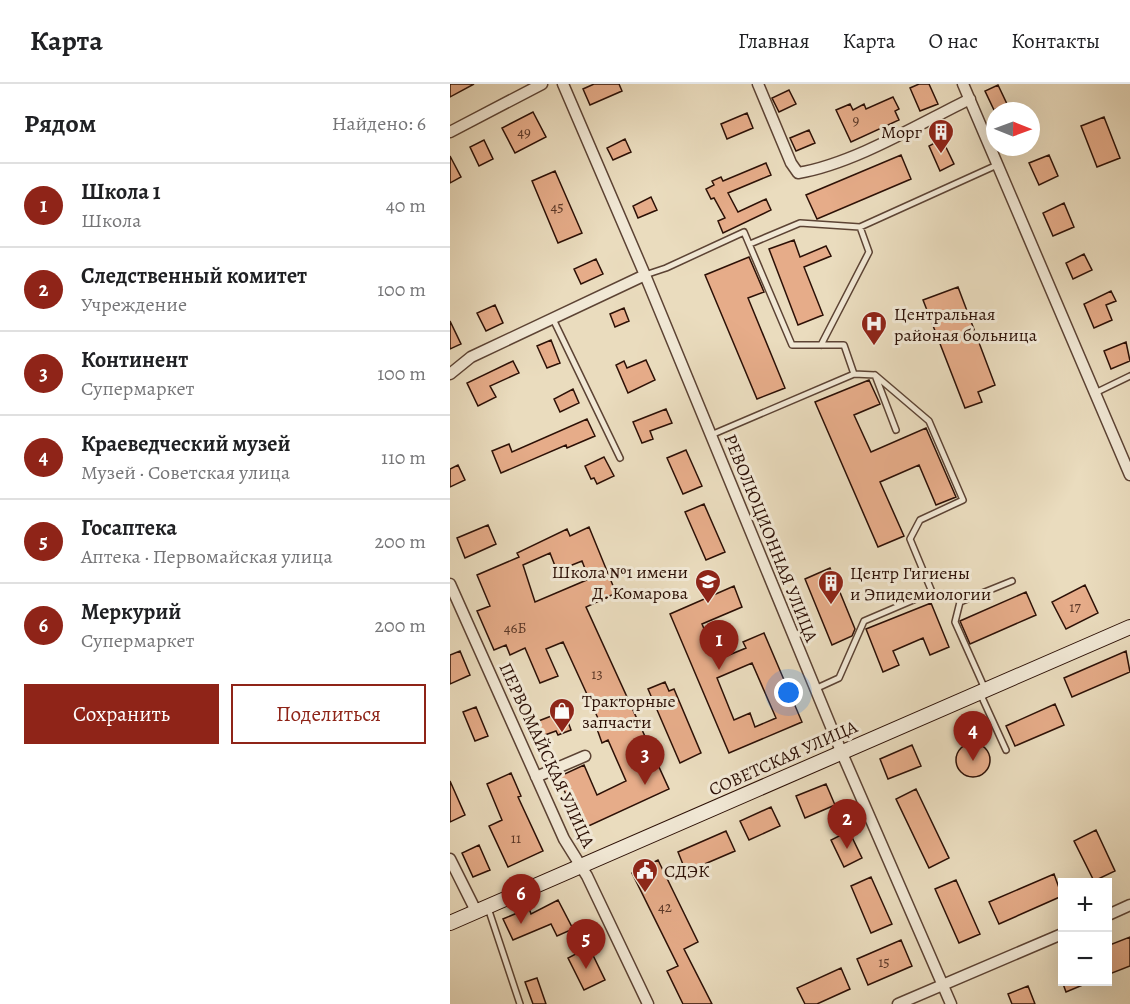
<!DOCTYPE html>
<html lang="ru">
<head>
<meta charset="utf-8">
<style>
  body { margin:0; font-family:Alegreya,serif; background:#f6f6f6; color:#202124 }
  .controls { position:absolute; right:18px; bottom:18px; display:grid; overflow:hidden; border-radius:0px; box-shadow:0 6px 24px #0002 }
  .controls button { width:54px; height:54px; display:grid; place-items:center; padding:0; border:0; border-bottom:2px solid #e0e0e0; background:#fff; color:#202124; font:30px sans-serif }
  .compass { position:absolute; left:536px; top:18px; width:54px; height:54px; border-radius:50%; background:#fff; box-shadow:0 6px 24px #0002; rotate:91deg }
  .you { position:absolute; left:339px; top:609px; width:21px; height:21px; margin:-15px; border:4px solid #fff; border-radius:50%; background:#1a73e8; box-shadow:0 0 0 9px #1a73e833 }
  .badge { display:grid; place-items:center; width:39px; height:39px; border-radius:50%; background:#8f2418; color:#fff; font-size:20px; font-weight:700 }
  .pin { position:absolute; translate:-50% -50px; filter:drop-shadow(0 2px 3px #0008) }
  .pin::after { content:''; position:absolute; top:32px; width:21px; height:18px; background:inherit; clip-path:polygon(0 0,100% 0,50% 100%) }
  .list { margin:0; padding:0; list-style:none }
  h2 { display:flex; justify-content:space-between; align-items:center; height:78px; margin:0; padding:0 24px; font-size:26px }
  h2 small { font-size:20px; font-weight:400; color:#757577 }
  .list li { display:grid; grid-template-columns:39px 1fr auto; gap:18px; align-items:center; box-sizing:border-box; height:84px; padding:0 24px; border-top:2px solid #e0e0e0 }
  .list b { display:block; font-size:22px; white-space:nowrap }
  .list p { margin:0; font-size:20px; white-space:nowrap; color:#757577 }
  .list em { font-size:20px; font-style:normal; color:#757577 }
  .actions { display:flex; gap:12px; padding:18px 24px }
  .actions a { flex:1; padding:14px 0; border:2px solid #8f2418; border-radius:0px; text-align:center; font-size:21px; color:#8f2418 }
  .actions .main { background:#8f2418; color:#fff }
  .map { position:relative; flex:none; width:680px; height:920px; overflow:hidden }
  header { display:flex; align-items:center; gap:36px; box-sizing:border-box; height:84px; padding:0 30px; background:#fff; border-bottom:2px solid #e0e0e0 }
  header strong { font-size:28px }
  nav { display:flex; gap:33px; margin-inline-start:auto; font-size:21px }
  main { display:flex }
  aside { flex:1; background:#fff }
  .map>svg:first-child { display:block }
</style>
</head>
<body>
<header>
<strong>Карта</strong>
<nav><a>Главная</a><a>Карта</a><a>О нас</a><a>Контакты</a></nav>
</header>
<main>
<aside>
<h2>Рядом<small>Найдено: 6</small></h2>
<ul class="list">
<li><span class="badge">1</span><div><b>Школа 1</b><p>Школа</p></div><em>40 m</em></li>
<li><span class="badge">2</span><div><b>Следственный комитет</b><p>Учреждение</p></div><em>100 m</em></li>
<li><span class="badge">3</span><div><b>Континент</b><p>Супермаркет</p></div><em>100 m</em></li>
<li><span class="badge">4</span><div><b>Краеведческий музей</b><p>Музей · Советская улица</p></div><em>110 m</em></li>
<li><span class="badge">5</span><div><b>Госаптека</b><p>Аптека · Первомайская улица</p></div><em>200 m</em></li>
<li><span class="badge">6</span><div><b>Меркурий</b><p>Супермаркет</p></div><em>200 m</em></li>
</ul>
<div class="actions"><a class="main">Сохранить</a><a>Поделиться</a></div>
</aside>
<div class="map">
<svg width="680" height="920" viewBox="0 0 680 920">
  <rect width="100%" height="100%" fill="#eadcbe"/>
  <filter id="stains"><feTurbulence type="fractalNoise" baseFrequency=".00333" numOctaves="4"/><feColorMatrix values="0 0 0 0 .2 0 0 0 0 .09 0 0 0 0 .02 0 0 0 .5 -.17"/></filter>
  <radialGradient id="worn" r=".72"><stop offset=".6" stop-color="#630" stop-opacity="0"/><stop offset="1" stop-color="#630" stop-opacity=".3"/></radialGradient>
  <path fill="#e6ac89" stroke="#2c1006" stroke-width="1.5" fill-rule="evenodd" d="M0,0h24l-24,13z
    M144,0h25l3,7 -32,14 -7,-16z
    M469,0h10l9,20 -18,7 -10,-23z
    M548,1l9,19 -13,6 -9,-19z
    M339,6l7,14 -17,8 -7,-14z
    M443,13l6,12 -4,2 4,9 -48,22 -15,-32 14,-6 3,6 11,-6 2,5z
    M83,28l13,25 -31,16 -13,-25z
    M297,29l6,15 -26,11 -6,-15z
    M654,33l16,41 -23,9 -16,-41z
    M359,46l6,13 -19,8 -6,-13z
    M175,55l6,13 -18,8 -6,-12z
    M492,55l12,25 -14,7 -11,-25z
    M34,56l9,19 -14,7 -9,-19z
    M451,71l10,24 -94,40 -11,-24z
    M599,71l9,21 -19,9 -10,-22z
    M0,72l11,21 -11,6z
    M316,79l5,12 -43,18 10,19 28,-13 5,11 -48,23 -5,-12 7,-3 -11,-20 -3,1 -5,-10 8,-4 -2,-4 9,-4 2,4z
    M105,87l27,62 -24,10 -26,-62z
    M201,113l6,13 -19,8 -5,-12z
    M614,119l10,24 -21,9 -10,-23z
    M344,156l6,17 26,-11 5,10 -27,11 19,48 -25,10 -29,-76z
    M634,170l8,16 -19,9 -7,-16z
    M299,173l15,35 -16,6 37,90 -28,11 -52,-124z
    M146,175l7,15 -22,10 -7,-15z
    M508,203l37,98 -17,7 4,10 -17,6 -42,-108z
    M661,207l5,10 -10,4 6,15 -18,8 -10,-24z
    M45,221l8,18 -17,8 -9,-18z
    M174,224l5,13 -14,6 -5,-13z
    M0,237l11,23 -11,5z
    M101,256l9,23 -13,5 -10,-22z
    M676,258l4,19 -19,8 -7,-18z
    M196,276l9,20 -27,13 -12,-28 8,-4 3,7z
    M63,277l6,12 -29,13 6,11 -18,9 -11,-23z
    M419,296l11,24 -26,11 17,37 55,-24 30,69 -20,8 -17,-40 -39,17 24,54 -26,11 -63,-145z
    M123,305l6,14 -19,9 -6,-13z
    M216,325l6,14 -22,8 3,8 -11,4 -9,-21z
    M137,335l8,17 -28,12 -1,-3 -65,28 -9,-22 17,-7 3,8z
    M236,366l16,36 -19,8 -16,-36z
    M154,373l10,19 -17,8 -3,-6 -3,1 -6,-13z
    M8,381l7,15 -15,7v-18z
    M254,420l21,48 -19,8 -21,-48z
    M38,441l8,19 -31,14 -8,-20z
    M139,443l27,66 -30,14 83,182 -87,40 -24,-52 26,-12 13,30 29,-14 -18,-41 -6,3 -5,-14 5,-2 -39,-85 -17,7 12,27 -18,7 -15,-35 -15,7 -4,-10 -12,5 -17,-39 13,-5 -13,-31 42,-18 -2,-4 50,-24 3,7zM100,469l7,18 25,-10 7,18 -54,23 -12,-37z
    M380,484l25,61 -3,7 -20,9 -27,-66z
    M635,501l13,28 -32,16 -14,-27z
    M284,502l8,21 -40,17 15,36 29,-12 -3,-6 21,-9 38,89 -73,31 -59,-139zM302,579l24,55 -21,9 -5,-14 -16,7 -17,-42z
    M576,508l10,23 -66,29 -10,-23z
    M481,519l18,44 -19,8 -7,-17 -30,13 6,14 -16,7 -17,-43z
    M10,567l10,24 -20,9v-29z
    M676,567l4,21 -58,25 -8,-19z
    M215,598l4,9 5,-2 27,64 -21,10 -32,-74z
    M605,620l9,21 -49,21 -9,-20z
    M26,623l12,29 -13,5 -12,-29z
    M114,627l7,19 -13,5 -2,-4 -14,5 -6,-14z
    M506 676a17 17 0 1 1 34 0a17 17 0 1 1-34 0Z
    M462,661l9,21 -33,13 -8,-20z
    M61,689l10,23 -3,1 25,54 -35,16 -19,-41 13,-6 -15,-36z
    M0,697l15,34 -15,7z
    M376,700l9,21 -30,13 -9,-22z
    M466,705l33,69 -20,10 -33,-69z
    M321,723l9,19 -31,14 -9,-19z
    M646,746l19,41 -21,10 -20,-40z
    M276,747l9,20 -49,21 -8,-20z
    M399,747l13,27 -18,9 -13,-27z
    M29,761l11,25 -17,7 -11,-24z
    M208,776l40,82 -14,7 28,55h-29l-16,-33 11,-5 -46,-93z
    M604,790l8,22 -63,28 -10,-22z
    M421,793l21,47 -21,9 -20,-47z
    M506,796l24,54 -21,9 -24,-54z
    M108,816l15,29 -16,7 -6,-12 -38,16 -10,-21 26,-11 2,6z
    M680,853v29l-23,9v-29z
    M451,856l11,26 -44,19 -11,-26z
    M139,863l16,33 -21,10 -16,-32z
    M391,884l9,21 -33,15h-12l-8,-16z
    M87,894l9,26h-13l-8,-22z
    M612,897h28v1l-24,10z
    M578,902l7,18h-23l-4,-10z"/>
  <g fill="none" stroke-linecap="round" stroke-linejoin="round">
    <defs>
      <path id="lane" d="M300,160l50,-21 60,4 137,-62
        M195,191l21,-7 78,-36 48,113h52l10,29 -143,61
        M103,235l67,139
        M371,261l48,-93 -9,-25
        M404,290l21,1 21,55
        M645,309l35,-17
        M365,605l24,-11 25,-57 68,-29 -22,-53 10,-19 43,-20 -34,-79 -54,-46
        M535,605l-30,-67 5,-20 52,-21
        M530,609l26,57
        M38,824l32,96"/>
      <path id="street" d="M113,0l82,191 196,476 110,253
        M308,0l33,79 7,10c55,-9 121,-49 172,-74
        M513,0l167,391
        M0,48l92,-48
        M0,290l21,-17 174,-82
        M0,500l114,255 23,37 61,128
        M86,693l49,-21
        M0,775l26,52
        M658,831l22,-10
        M448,920l164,-70"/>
      <path id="secondary" d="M0,839l680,-296"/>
    </defs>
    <use href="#lane" stroke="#5c4334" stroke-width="8"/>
    <use href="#street" stroke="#5c4334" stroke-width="13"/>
    <use href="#secondary" stroke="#2c1006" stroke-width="16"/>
    <use href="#lane" stroke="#f1e8d5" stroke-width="5"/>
    <use href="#street" stroke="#f1e8d5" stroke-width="10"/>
    <use href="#secondary" stroke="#f1e8d5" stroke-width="14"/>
  </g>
  <defs>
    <symbol id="building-pin" viewBox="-11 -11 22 30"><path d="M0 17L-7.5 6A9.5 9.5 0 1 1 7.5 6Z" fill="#8f2418" stroke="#f1e8d5"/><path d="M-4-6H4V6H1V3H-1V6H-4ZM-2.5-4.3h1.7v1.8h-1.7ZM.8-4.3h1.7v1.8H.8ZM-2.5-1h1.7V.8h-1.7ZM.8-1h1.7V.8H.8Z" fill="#fff"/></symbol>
    <symbol id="hospital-pin" viewBox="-11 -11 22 30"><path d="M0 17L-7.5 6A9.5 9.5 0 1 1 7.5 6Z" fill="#8f2418" stroke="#f1e8d5"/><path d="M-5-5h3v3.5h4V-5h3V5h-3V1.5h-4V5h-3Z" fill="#fff"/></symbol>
    <symbol id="school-pin" viewBox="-11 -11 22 30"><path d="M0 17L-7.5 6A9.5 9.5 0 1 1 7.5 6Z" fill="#8f2418" stroke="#f1e8d5"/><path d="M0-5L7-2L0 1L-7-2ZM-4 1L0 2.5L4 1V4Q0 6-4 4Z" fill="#fff"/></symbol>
    <symbol id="shop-pin" viewBox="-11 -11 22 30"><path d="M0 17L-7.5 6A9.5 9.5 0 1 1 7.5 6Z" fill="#8f2418" stroke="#f1e8d5"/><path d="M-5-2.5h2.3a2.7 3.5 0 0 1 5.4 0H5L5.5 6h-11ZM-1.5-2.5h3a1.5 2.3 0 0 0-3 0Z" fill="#fff"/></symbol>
    <symbol id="civic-pin" viewBox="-11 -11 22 30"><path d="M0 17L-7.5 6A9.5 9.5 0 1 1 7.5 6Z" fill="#8f2418" stroke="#f1e8d5"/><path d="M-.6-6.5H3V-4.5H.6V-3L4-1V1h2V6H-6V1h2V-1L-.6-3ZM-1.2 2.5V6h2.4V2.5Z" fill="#fff"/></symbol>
  </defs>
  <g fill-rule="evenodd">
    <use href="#building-pin" x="476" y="33" width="30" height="40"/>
    <use href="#hospital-pin" x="409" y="225" width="30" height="40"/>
    <use href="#school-pin" x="243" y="483" width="30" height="40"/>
    <use href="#building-pin" x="366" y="484" width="30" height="40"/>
    <use href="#shop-pin" x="97" y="612" width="30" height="40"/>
    <use href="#civic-pin" x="180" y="772" width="30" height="40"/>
  </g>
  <g text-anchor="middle" stroke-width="6" stroke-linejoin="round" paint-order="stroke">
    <g font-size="15" fill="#5a3727">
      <text x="406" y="41">9</text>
      <text x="74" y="53">49</text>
      <text x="107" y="128">45</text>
      <text x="625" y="528">17</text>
      <text x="65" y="549">46Б</text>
      <text x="147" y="595">13</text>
      <text x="66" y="759">11</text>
      <text x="215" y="828">42</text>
      <text x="434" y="883">15</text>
    </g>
    <g font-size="18" fill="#2c1006" stroke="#f1e8d5" text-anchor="start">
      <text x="472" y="54" text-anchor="end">Морг</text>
      <text x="444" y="236">Центральная<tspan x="444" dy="21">районая больница</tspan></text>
      <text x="238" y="494" text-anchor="end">Школа №1 имени<tspan x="238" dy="21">Д. Комарова</tspan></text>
      <text x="400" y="495">Центр Гигиены<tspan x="400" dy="21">и Эпидемиологии</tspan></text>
      <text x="132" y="623">Тракторные<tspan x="132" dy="21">запчасти</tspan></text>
      <text x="214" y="793">СДЭК</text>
    </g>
    <g font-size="18" fill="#2c1006" stroke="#f1e8d5">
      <text transform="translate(321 454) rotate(68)" y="6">РЕВОЛЮЦИОННАЯ УЛИЦА</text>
      <text transform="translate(97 671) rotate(65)" y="6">ПЕРВОМАЙСКАЯ УЛИЦА</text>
      <text transform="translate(333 674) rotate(-24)" y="6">СОВЕТСКАЯ УЛИЦА</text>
    </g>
  </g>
  <rect width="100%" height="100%" filter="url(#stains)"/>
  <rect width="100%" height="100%" fill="url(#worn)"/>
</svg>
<div class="controls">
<button>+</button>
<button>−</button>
</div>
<svg class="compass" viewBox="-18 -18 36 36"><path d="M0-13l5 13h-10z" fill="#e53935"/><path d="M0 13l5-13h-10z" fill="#757577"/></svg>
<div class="you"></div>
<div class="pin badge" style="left:269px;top:586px">1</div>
<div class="pin badge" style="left:397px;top:765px">2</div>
<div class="pin badge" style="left:195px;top:701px">3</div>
<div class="pin badge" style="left:523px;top:677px">4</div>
<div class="pin badge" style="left:136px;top:885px">5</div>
<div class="pin badge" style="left:71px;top:840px">6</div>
</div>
</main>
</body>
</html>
